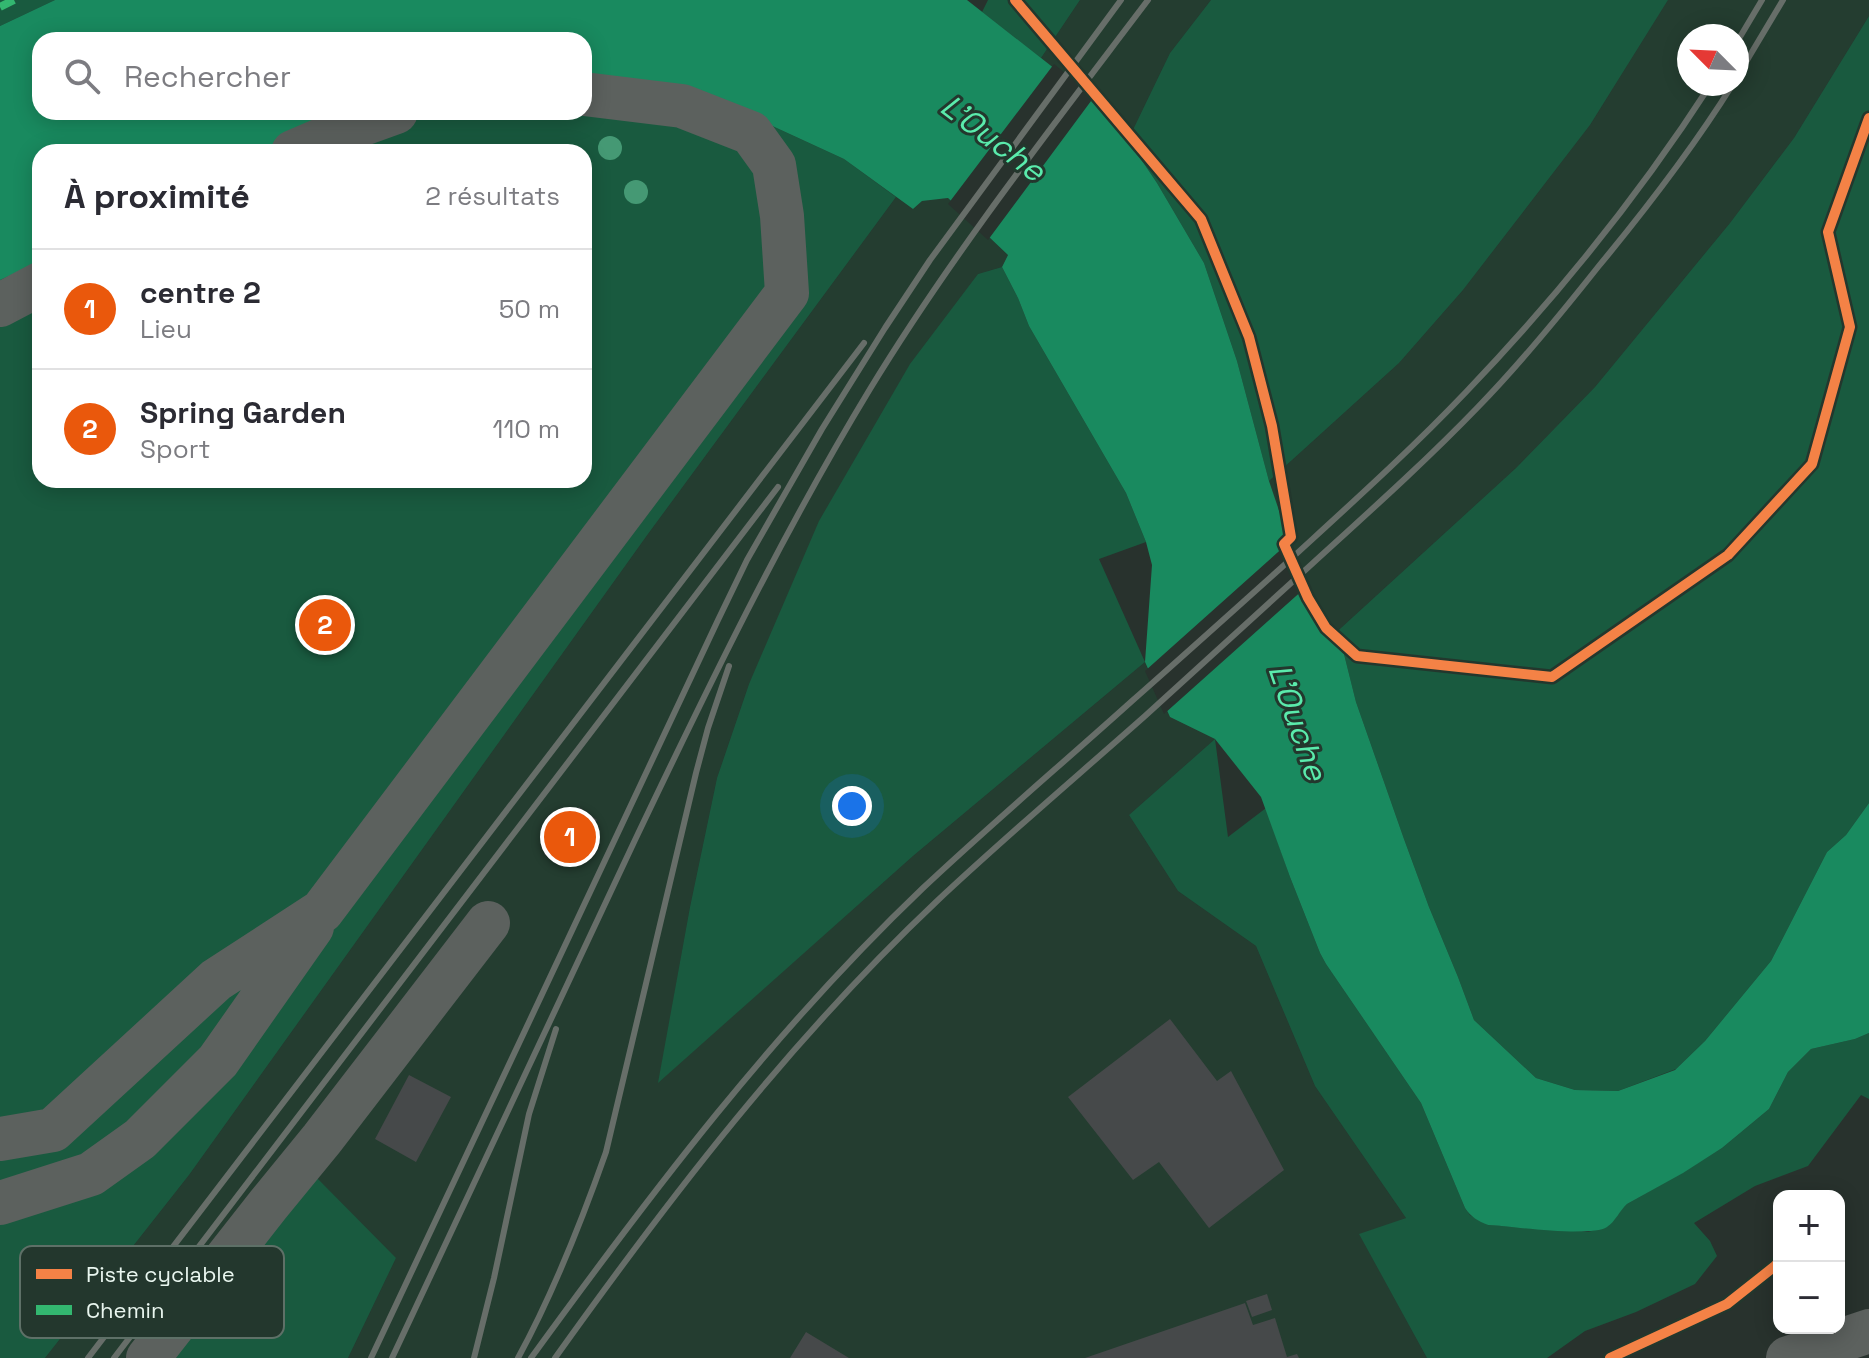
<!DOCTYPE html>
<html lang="fr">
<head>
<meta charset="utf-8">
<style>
  body { margin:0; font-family:"Space Grotesk",sans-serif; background:#f7f7f7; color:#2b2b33 }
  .controls { position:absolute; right:24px; bottom:24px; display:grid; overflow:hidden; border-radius:16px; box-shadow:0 4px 20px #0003 }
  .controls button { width:72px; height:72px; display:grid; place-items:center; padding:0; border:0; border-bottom:2px solid #e1e1e2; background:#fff; color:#2b2b33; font:40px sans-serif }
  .compass { position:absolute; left:1677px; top:24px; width:72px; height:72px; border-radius:50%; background:#fff; box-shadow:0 4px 20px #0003; rotate:294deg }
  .you { position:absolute; left:852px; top:806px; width:28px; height:28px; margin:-20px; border:6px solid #fff; border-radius:50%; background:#1a73e8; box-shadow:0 0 0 12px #1a73e833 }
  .badge { display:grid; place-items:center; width:52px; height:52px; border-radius:50%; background:#ea580c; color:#fff; font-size:26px; font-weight:700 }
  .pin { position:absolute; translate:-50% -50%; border:4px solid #fff; box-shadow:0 2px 8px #0006 }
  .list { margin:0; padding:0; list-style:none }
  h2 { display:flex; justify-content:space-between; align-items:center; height:104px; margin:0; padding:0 32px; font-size:34px }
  h2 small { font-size:26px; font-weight:400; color:#7c7c81 }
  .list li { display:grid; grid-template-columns:52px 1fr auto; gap:24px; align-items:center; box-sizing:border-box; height:120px; padding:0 32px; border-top:2px solid #e1e1e2 }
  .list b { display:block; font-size:30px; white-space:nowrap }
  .list p { margin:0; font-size:26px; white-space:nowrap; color:#7c7c81 }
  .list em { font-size:26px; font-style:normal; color:#7c7c81 }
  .icon { flex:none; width:44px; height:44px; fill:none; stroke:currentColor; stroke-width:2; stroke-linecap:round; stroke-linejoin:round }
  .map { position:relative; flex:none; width:1869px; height:1358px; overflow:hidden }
  .search { position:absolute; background:#fff; box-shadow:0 4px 20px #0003; left:32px; top:32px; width:560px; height:88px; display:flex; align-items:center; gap:20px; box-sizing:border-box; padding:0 28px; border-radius:24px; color:#7c7c81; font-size:30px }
  .panel { position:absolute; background:#fff; box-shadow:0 4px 20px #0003; left:32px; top:144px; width:560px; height:344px; border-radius:24px }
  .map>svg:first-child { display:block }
</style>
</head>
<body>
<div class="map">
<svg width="1869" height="1358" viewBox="0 0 1869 1358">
  <rect width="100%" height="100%" fill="#28322d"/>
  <path fill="#243d30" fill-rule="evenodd" d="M1080,0h131l-41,53 -42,87 -29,-34 -58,-48z
    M1668,0h201v16l-75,122 -64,85 -135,164 -79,81 -186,170 -10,-10 -36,-78 -15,-69 130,-118 64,-73 127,-165zM1689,36h48v48h-48z
    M896,197l17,12 9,-8 26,-3 60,57 -6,12 -24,7 -229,410 -32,94 -27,129 -31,174 254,-225 232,-194 25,55 45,22 -86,76 49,76 78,55 59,140 91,132 -46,17 67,123h-1079l48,-100 -235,100h-116l144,-183 459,-641z"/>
  <path fill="#195a3f" d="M0,0h55l-55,26z
    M988,0h92l-39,58 -59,-46z
    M1211,0h457l-78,125 -127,165 -64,73 -130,118 -32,-120 -33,-98 -47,-80 -29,-43 42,-87z
    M1869,16v787l-23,32 -19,17 -56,109 -66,80 -29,28 -58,22 -43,-1 -39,-12 -62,-58 -16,-43 -29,-70 -25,-68 -48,-137 -12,-48 -14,-16 186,-170 79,-81 135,-164 64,-85z
    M356,112h228l173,7 87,40 52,38 -248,337 -459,641 -144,183h-45v-1079l40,-18v219h544v-328h-315l78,-37z
    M1002,267l16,31 11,28 97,167 20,49 -47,17 46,103 -232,194 -255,227 32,-176 27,-129 32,-94 70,-163 91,-157 68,-90z
    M1215,739l13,98 38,-29 24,69 30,76 6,11 95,139 44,105 5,7 18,10 100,7 20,-6 12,-16 7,-6 55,-31 40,-25 47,-39 19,-37 23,-23 44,-10 14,-6v66l-8,-4 -53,71 -53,20 -61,37 16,18 7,15 -22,28 -59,28 -51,19 -38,27h-120l-68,-124 47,-16 -91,-132 -59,-140 -78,-55 -49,-76z
    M316,1177l80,81 -48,100h-187z"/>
  <path fill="#198a5f" d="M55,0h912l83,65 49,41 29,34 29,43 47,80 33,98 32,120 19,56 -6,6 2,7 36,78 24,26 12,48 48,137 25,68 29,70 16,43 62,58 39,12 43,1 57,-21 30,-29 66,-80 56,-109 19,-17 23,-32v230l-14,6 -44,10 -23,23 -19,37 -47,39 -39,25 -56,31c-7,6 -12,18 -20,23 -17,11 -96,-1 -119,-2 -10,-4 -17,-8 -23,-17l-44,-105 -95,-139 -6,-11 -30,-76 -29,-80 -46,-58 -45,-22 -25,-55 7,-97 -6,-23 -20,-49 -97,-167 -11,-28 -16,-31 6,-12 -60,-57 -26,3 -9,8 -69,-50 -87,-40 -173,-35v-44h-544v72h316l-9,3 -78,37h-229v110l-40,18v-254z"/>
  <path fill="#28322d" d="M1054,64l40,33 -106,143 -40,-36z
    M1287,544l18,44 -141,126 -19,-43z"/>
  <path fill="#46494a" d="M579,807l18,13 -35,47 -18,-13z
    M1170,1019l47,62 14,-10 53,99 -75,58 -50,-66 -26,18 -65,-83z
    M409,1075l42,22 -35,65 -41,-23z
    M1267,1294l5,16 -20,7 -6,-16z
    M1245,1303l8,22 22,-7 12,39 10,-3 2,4h-214z
    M806,1332l43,26h-59z"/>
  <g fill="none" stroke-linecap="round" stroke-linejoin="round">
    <path stroke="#5c615e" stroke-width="44" d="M293,152l42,-18 61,-22
      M0,305l40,-21
      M0,1139l53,-9 163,-150 106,-69 465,-618 -5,-77 -8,-51 -23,-32 -69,-27 -98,-12
      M0,1203l91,-29 49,-35 78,-78 94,-134
      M148,1358l120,-153 54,-66 166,-216
      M1788,1358l81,-27"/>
    <path stroke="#676e69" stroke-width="6" d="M1737,42l25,-42
      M1737,77l46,-77
      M88,1358l776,-1015
      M114,1358l664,-871
      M371,1358l347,-738 29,-60 28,-49 47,-82 63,-101 45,-68 191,-260
      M392,1358c81,-173 161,-346 243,-518 73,-153 147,-306 235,-451 83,-136 182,-262 278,-389
      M474,1358l20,-80 35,-164 27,-85
      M518,1358c36,-66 63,-135 88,-206l90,-379 12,-45 21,-62
      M531,1358c120,-165 244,-329 392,-470 68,-64 139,-124 209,-187 50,-44 100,-89 150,-134 62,-57 126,-114 184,-175 90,-94 174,-198 245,-308
      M555,1358c115,-161 237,-320 381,-456 68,-64 139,-124 209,-186 56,-51 112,-102 168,-153 56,-51 113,-102 165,-156 43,-44 82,-92 120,-140 48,-58 95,-119 135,-183"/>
    <path stroke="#33b770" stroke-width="8" stroke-dasharray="16 8" stroke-linecap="butt" d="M0,7l14,-7"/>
    <defs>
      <path id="cycleway" d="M1015,0l186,219 48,118 23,89 19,111 -7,7 24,54 18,30 31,28 195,21 176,-122 84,-91 38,-137 -22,-95 41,-114
        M1610,1358l117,-54 48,-38 4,-5"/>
    </defs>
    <use href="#cycleway" stroke="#23372d" stroke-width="15"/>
    <use href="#cycleway" stroke="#f48246" stroke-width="10"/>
  </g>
  <g fill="#459974">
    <circle cx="610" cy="148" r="12"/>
    <circle cx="636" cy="192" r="12"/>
  </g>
  <g text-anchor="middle" stroke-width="6" stroke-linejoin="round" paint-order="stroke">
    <g font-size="32" font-style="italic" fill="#5aebac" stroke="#23372d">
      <text transform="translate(993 138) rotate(37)" y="11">L'Ouche</text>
      <text transform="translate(1298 722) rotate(71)" y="11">L'Ouche</text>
    </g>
  </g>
  <rect x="20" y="1246" width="264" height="92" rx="12" fill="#23372d" stroke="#5e7067" stroke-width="2"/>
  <rect x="36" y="1269" width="36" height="10" fill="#f48246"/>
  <rect x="36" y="1305" width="36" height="10" fill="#33b770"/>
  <g font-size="22" fill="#e9f6ef">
    <text x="86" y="1282">Piste cyclable</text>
    <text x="86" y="1318">Chemin</text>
  </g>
</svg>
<div class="controls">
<button>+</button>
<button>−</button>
</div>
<svg class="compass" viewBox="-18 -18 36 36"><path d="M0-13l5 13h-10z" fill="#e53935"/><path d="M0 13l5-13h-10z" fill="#7c7c81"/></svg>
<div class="you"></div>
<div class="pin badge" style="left:570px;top:837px">1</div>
<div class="pin badge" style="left:325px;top:625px">2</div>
<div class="search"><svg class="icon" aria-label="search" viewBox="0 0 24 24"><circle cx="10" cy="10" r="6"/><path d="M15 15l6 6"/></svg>Rechercher</div>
<section class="panel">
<h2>À proximité<small>2 résultats</small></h2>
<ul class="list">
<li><span class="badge">1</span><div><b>centre 2</b><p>Lieu</p></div><em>50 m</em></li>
<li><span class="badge">2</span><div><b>Spring Garden</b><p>Sport</p></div><em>110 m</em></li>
</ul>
</section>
</div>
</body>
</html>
